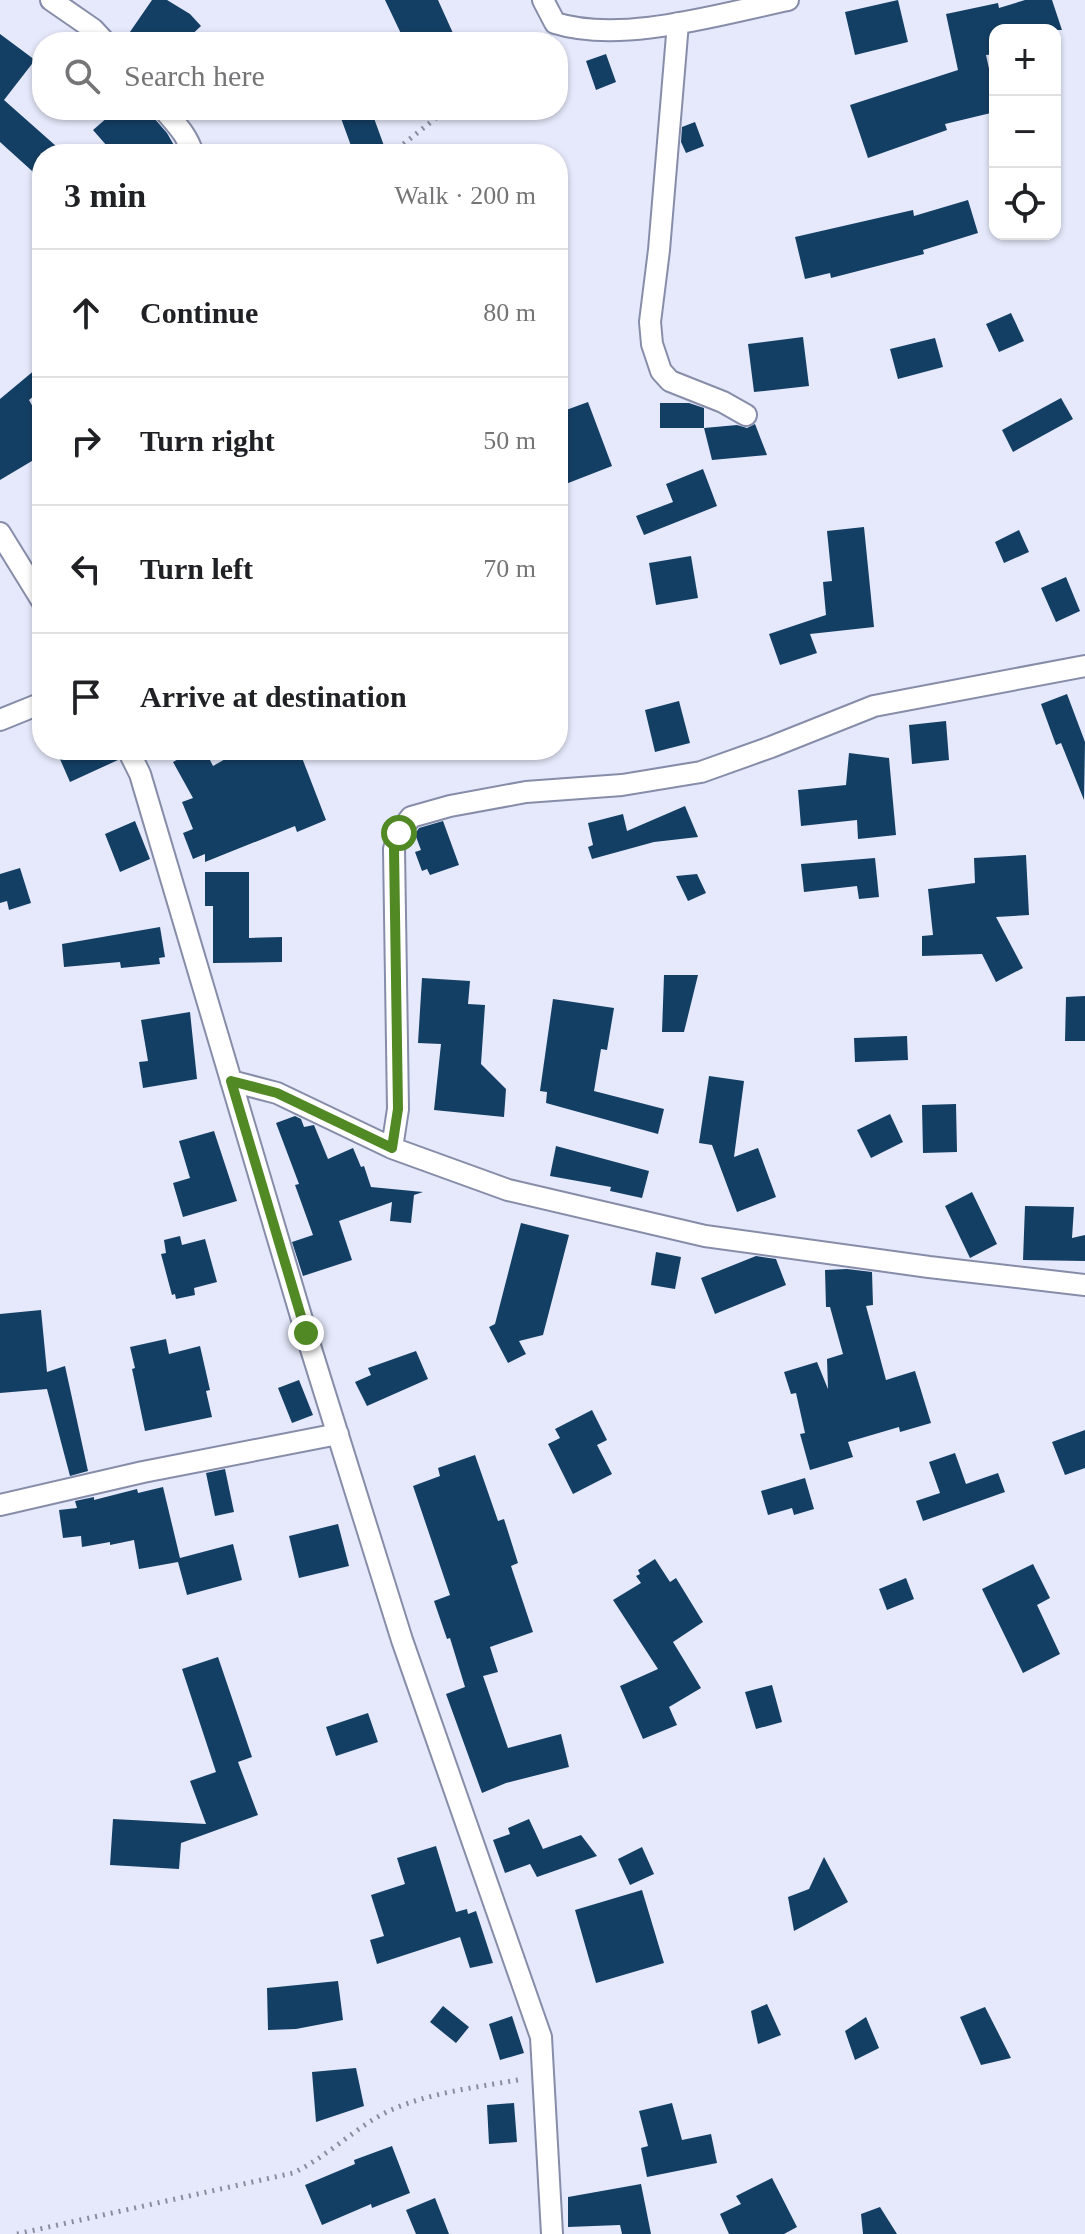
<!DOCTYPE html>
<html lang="en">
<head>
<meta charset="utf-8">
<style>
  body { margin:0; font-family:Georgia,serif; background:#f6f6f6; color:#202124 }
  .controls { position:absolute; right:24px; top:24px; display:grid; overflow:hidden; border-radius:16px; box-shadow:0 2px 6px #0004 }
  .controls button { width:72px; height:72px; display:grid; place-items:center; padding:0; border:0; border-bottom:2px solid #e0e0e0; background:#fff; color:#202124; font:40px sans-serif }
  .stop { position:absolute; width:24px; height:24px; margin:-18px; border:6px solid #518925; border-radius:50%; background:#fff }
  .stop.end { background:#518925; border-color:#fff; box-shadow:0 2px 8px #0008 }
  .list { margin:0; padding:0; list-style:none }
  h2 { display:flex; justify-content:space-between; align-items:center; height:104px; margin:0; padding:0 32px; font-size:34px }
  h2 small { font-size:26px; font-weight:400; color:#757577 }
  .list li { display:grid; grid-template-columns:52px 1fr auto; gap:24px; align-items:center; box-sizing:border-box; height:128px; padding:0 32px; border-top:2px solid #e0e0e0 }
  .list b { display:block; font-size:30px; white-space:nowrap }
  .list em { font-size:26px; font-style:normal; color:#757577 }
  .icon { flex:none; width:44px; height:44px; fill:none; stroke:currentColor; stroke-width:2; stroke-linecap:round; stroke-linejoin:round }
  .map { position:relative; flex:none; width:1085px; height:2234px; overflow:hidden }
  .search { position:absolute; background:#fff; box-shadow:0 2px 6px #0004; left:32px; top:32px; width:536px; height:88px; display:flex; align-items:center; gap:20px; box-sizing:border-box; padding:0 28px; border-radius:32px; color:#757577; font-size:30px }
  .panel { position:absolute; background:#fff; box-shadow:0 2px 6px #0004; left:32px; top:144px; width:536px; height:616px; border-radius:32px }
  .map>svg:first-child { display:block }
</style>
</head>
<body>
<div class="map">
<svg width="1085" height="2234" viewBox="0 0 1085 2234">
  <rect width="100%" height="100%" fill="#e5e9fb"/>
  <path fill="#143f64" d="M152,0h15l23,14 11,12 -17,16h-61z
    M385,0h53l19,42h-52z
    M898,0l10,42 -53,13 -10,-43z
    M1025,0h27l10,30h-67v24l-9,1 9,41v16l-50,12 2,6 -79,28 -18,-53 108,-35 -12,-56 52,-11 1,5z
    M0,34l35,26 -31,40 61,54h-23v26l-42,-38z
    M606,54l10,28 -20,8 -10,-29z
    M116,110h31l20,23 12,21h-65l-21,-24z
    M338,110h33l16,44h-33z
    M695,122l9,24 -18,7 -5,-11 1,-15z
    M968,200l10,33 -55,17 1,4 -93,24 -1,-5 -25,6 -10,-42 118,-27 1,6z
    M1011,313l13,28 -25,11 -13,-28z
    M803,337l6,49 -55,6 -6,-48z
    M935,338l8,29 -45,12 -8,-30z
    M42,364v25l-13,11 13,23v32l-42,25v-81z
    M1061,398l12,21 -60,33 -11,-22z
    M588,402l24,64 -54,21v-74z
    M660,403h29l15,5v20h-44z
    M755,424l12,31 -55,5 -8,-32 33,-3 10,3z
    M703,469l14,37 -73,29 -8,-19 37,-14 -7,-18z
    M864,527l10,100 -64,7 7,19 -37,12 -11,-31 57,-19 -3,-33 9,-1 -5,-50z
    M1019,530l10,22 -25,11 -9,-21z
    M691,556l7,42 -42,7 -7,-42z
    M1066,577l14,34 -24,11 -15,-34z
    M1067,694l18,48 -1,58 -23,-57 -5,2 -15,-41z
    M679,701l11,42 -35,9 -10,-42z
    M946,721l3,39 -37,4 -3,-39z
    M56,750h59l3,10 -48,22z
    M195,750h10l8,16 28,-16h58l27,70 -29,12 -2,-6 -90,36v-8l-12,5 -10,-26 10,-4 -11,-27 11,-4 -20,-36z
    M849,753l40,5 7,77 -38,4 -1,-19 -56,6 -3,-36 48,-5z
    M685,806l13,31 -44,5 -62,17 -4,-12 5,-2 -5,-22 35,-9 4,17z
    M135,821l15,38 -30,13 -15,-38z
    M443,821l16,44 -29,10 -3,-6 -5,2 -7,-19 6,-2 -6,-16 4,-6z
    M1026,855l3,60 -33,2 27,51 -27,14 -14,-28 -60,2v-20l11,-1 -5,-46 47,-6 -1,-25z
    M875,858l4,39 -20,2 -2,-13 -53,6 -3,-28z
    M20,868l11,35 -22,7 -2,-9 -7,2v-29z
    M205,872h44v66l33,-1v25l-69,1v-57h-8z
    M697,874l9,19 -18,8 -12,-25z
    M160,927l5,30 -6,1 1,6 -39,4 -1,-6 -56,5 -2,-23z
    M664,975h34l-14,57h-22z
    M422,978l48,3 -2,23 17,1 -4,59 25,25 -2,28 -70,-7 7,-66 -23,-1z
    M1085,996v45h-20l1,-44z
    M553,999l61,9 -7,42 -6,-1 -7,42 70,18 -6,25 -112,-31 1,-11 -7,-1z
    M190,1012l7,67 -54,9 -4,-26 9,-1 -7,-41z
    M907,1036l1,24 -53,2 -1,-24z
    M709,1076l35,5 -10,76 24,-9 18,49 -39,15 -25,-67 -13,-2z
    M956,1104l1,48 -34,1 -1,-48z
    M890,1114l13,28 -32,16 -14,-28z
    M295,1116l6,3 3,8 10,-2 14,34 25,-11 8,19 3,-1 7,21 52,5 -9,3 -3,28 -21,-2 2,-19 -53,19 13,39 -49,16 -11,-34 21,-7 -18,-50 4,-1 -23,-61z
    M214,1131l23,70 -54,16 -10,-34 17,-5 -11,-37z
    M556,1146l93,25 -7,27 -32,-7 1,-4 -61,-11z
    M972,1192l25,52 -27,14 -25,-52z
    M1025,1206l49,1 -2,31 13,-3v26l-62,-1z
    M521,1223l48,12 -26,100 -24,6 7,13 -18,9 -19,-36 6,-3z
    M180,1236l2,9 23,-6 12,43 -23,6 1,7 -19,4 -1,-5 -3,1 -11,-41 5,-1 -2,-13z
    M656,1252l25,5 -6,32 -24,-4z
    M756,1256l20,3 10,26 -71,29 -14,-36z
    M847,1269l25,3 1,33 -7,1 20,74 29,-9 16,52 -31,9 -1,-5 -51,15 5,15 -43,13 -10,-36 5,-1 -9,-40 -5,1 -7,-22 33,-10 11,27 -1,-30 16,-5 -13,-47h-4l-1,-37z
    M41,1310l6,62 18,-6 23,105 -18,5 -23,-87 -47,4v-79z
    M166,1339l3,15 31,-8 10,44 -4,1 6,26 -67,14 -13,-62 3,-1 -5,-21z
    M416,1351l12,28 -61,27 -12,-24 16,-7 -3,-7z
    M299,1380l14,35 -21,8 -14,-35z
    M592,1410l15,30 -10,5 15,29 -39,20 -25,-50 12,-6 -5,-9z
    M1085,1430v38l-20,7 -13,-33z
    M955,1453l11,31 32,-11 7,19 -82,29 -7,-20 24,-8 -11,-31z
    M475,1455l23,66 6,-2 14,44 -7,3 22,66 -43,15 8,25 -15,4 25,72 53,-14 8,33 -63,16 -24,10 -36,-99 19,-7 -15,-49 -3,1 -13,-38 16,-6 -37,-109 27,-10 -2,-8z
    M225,1469l9,43 -19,4 -9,-43z
    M805,1478l9,31 -20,6 -2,-7 -24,7 -7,-24z
    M163,1487l17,71 53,-14 9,36 -55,15 -9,-33 -39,7 -5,-29 -24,5v-3l-28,5 -1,-11 -18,2 -4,-28 18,-2 -2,-7 19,-4v3l43,-11 1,4z
    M338,1524l11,42 -50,12 -10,-42z
    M655,1559l15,23 6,-4 27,44 -30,20 28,46 -32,19 8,18 -34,14 -23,-53 38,-17 -45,-69 28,-17 -5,-7 4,-2 -2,-4z
    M1033,1564l17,34 -13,7 23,49 -37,19 -41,-84z
    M906,1578l8,21 -27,11 -8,-21z
    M218,1657l34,100 -14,5 20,53 -77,28 -2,26 -69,-4 3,-46 93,5 -16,-43 26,-9 -34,-103z
    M772,1685l10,37 -26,7 -11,-37z
    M368,1713l10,29 -42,14 -10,-29z
    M529,1819l14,30 38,-14 16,21 -60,21 -7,-13 -25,9 -12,-33 17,-6 -2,-6z
    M436,1846l20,66 11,-3 1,5 8,-3 17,52 -23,5 -10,-31 -83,27 -7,-24 14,-4 -13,-41 34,-11 -8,-26z
    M642,1847l12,27 -24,11 -12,-26z
    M824,1857l24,45 -54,29 -6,-34 21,-8z
    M642,1890l22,73 -68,20 -21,-73z
    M338,1981l5,39 -47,9 -28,1 -1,-42z
    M767,2004l14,31 -23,9 -7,-33z
    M443,2006l26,21 -13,16 -26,-21z
    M985,2007l26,51 -30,7 -21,-48z
    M512,2016l12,37 -24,7 -11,-36z
    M866,2017l13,31 -24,12 -10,-29z
    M356,2068l8,38 -48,16 -4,-50z
    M514,2103l3,39 -28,2 -2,-39z
    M672,2103l10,37 29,-6 6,29 -70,14 -6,-29 7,-2 -9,-35z
    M392,2146l18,47 -38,15 -1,-4 -49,21 -17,-40 50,-21 -1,-4z
    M772,2178l25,49 -13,7h-55l-9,-20 21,-10 -5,-8z
    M641,2184l10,50h-29l-2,-9 -52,2v-30z
    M435,2198l14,36h-33l-10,-24z
    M880,2207l17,27h-34l-2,-20z"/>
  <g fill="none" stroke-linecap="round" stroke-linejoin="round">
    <defs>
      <path id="minor" d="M51,0l42,29 12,13
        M543,0l12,23c67,21 165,-9 233,-23
        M678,23l-19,227 -9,72 2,22 9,27 9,10 53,21 23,13
        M164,110c12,14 24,26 29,44
        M0,533l42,68
        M0,720l42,-17
        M128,750l12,24 166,559 96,307 139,397 11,197
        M231,1081l46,12 115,55 116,42 197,46 224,31 156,18
        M392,1148l6,-39 -4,-260 5,-16 12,-16 39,-11 76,-14 96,-7 79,-13 70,-25 103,-41 211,-40
        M0,1505l143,-33 195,-38"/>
    </defs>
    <use href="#minor" stroke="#878da9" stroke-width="24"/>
    <path stroke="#8a8d9c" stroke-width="5" stroke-dasharray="2 6" stroke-linecap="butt" d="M391,154l55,-44
      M17,2234l276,-61c36,-17 63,-47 98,-63 40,-18 89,-23 132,-31"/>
    <use href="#minor" stroke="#fff" stroke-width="20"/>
  </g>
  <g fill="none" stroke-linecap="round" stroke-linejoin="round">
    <path stroke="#518925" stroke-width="10" d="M306,1333l-75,-252 46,12 115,55 6,-39 -4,-260 5,-16"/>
  </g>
</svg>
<div class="controls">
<button>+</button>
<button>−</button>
<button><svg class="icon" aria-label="locate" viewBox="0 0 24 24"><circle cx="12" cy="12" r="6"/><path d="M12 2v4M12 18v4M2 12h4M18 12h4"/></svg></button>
</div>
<div class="stop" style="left:399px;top:833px"></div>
<div class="stop end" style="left:306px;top:1333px"></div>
<div class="search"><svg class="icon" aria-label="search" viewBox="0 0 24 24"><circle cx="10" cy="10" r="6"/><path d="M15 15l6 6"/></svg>Search here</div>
<section class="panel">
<h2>3 min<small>Walk · 200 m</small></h2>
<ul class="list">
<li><svg class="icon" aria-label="ahead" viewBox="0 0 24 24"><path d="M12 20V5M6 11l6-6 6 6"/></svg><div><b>Continue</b></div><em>80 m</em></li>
<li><svg class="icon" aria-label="right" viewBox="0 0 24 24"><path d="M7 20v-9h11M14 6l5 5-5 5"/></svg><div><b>Turn right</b></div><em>50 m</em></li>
<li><svg class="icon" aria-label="left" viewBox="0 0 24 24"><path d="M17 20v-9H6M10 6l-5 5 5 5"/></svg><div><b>Turn left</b></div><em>70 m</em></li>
<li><svg class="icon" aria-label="arrive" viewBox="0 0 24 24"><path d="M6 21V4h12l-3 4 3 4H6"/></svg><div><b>Arrive at destination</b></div></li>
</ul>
</section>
</div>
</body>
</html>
